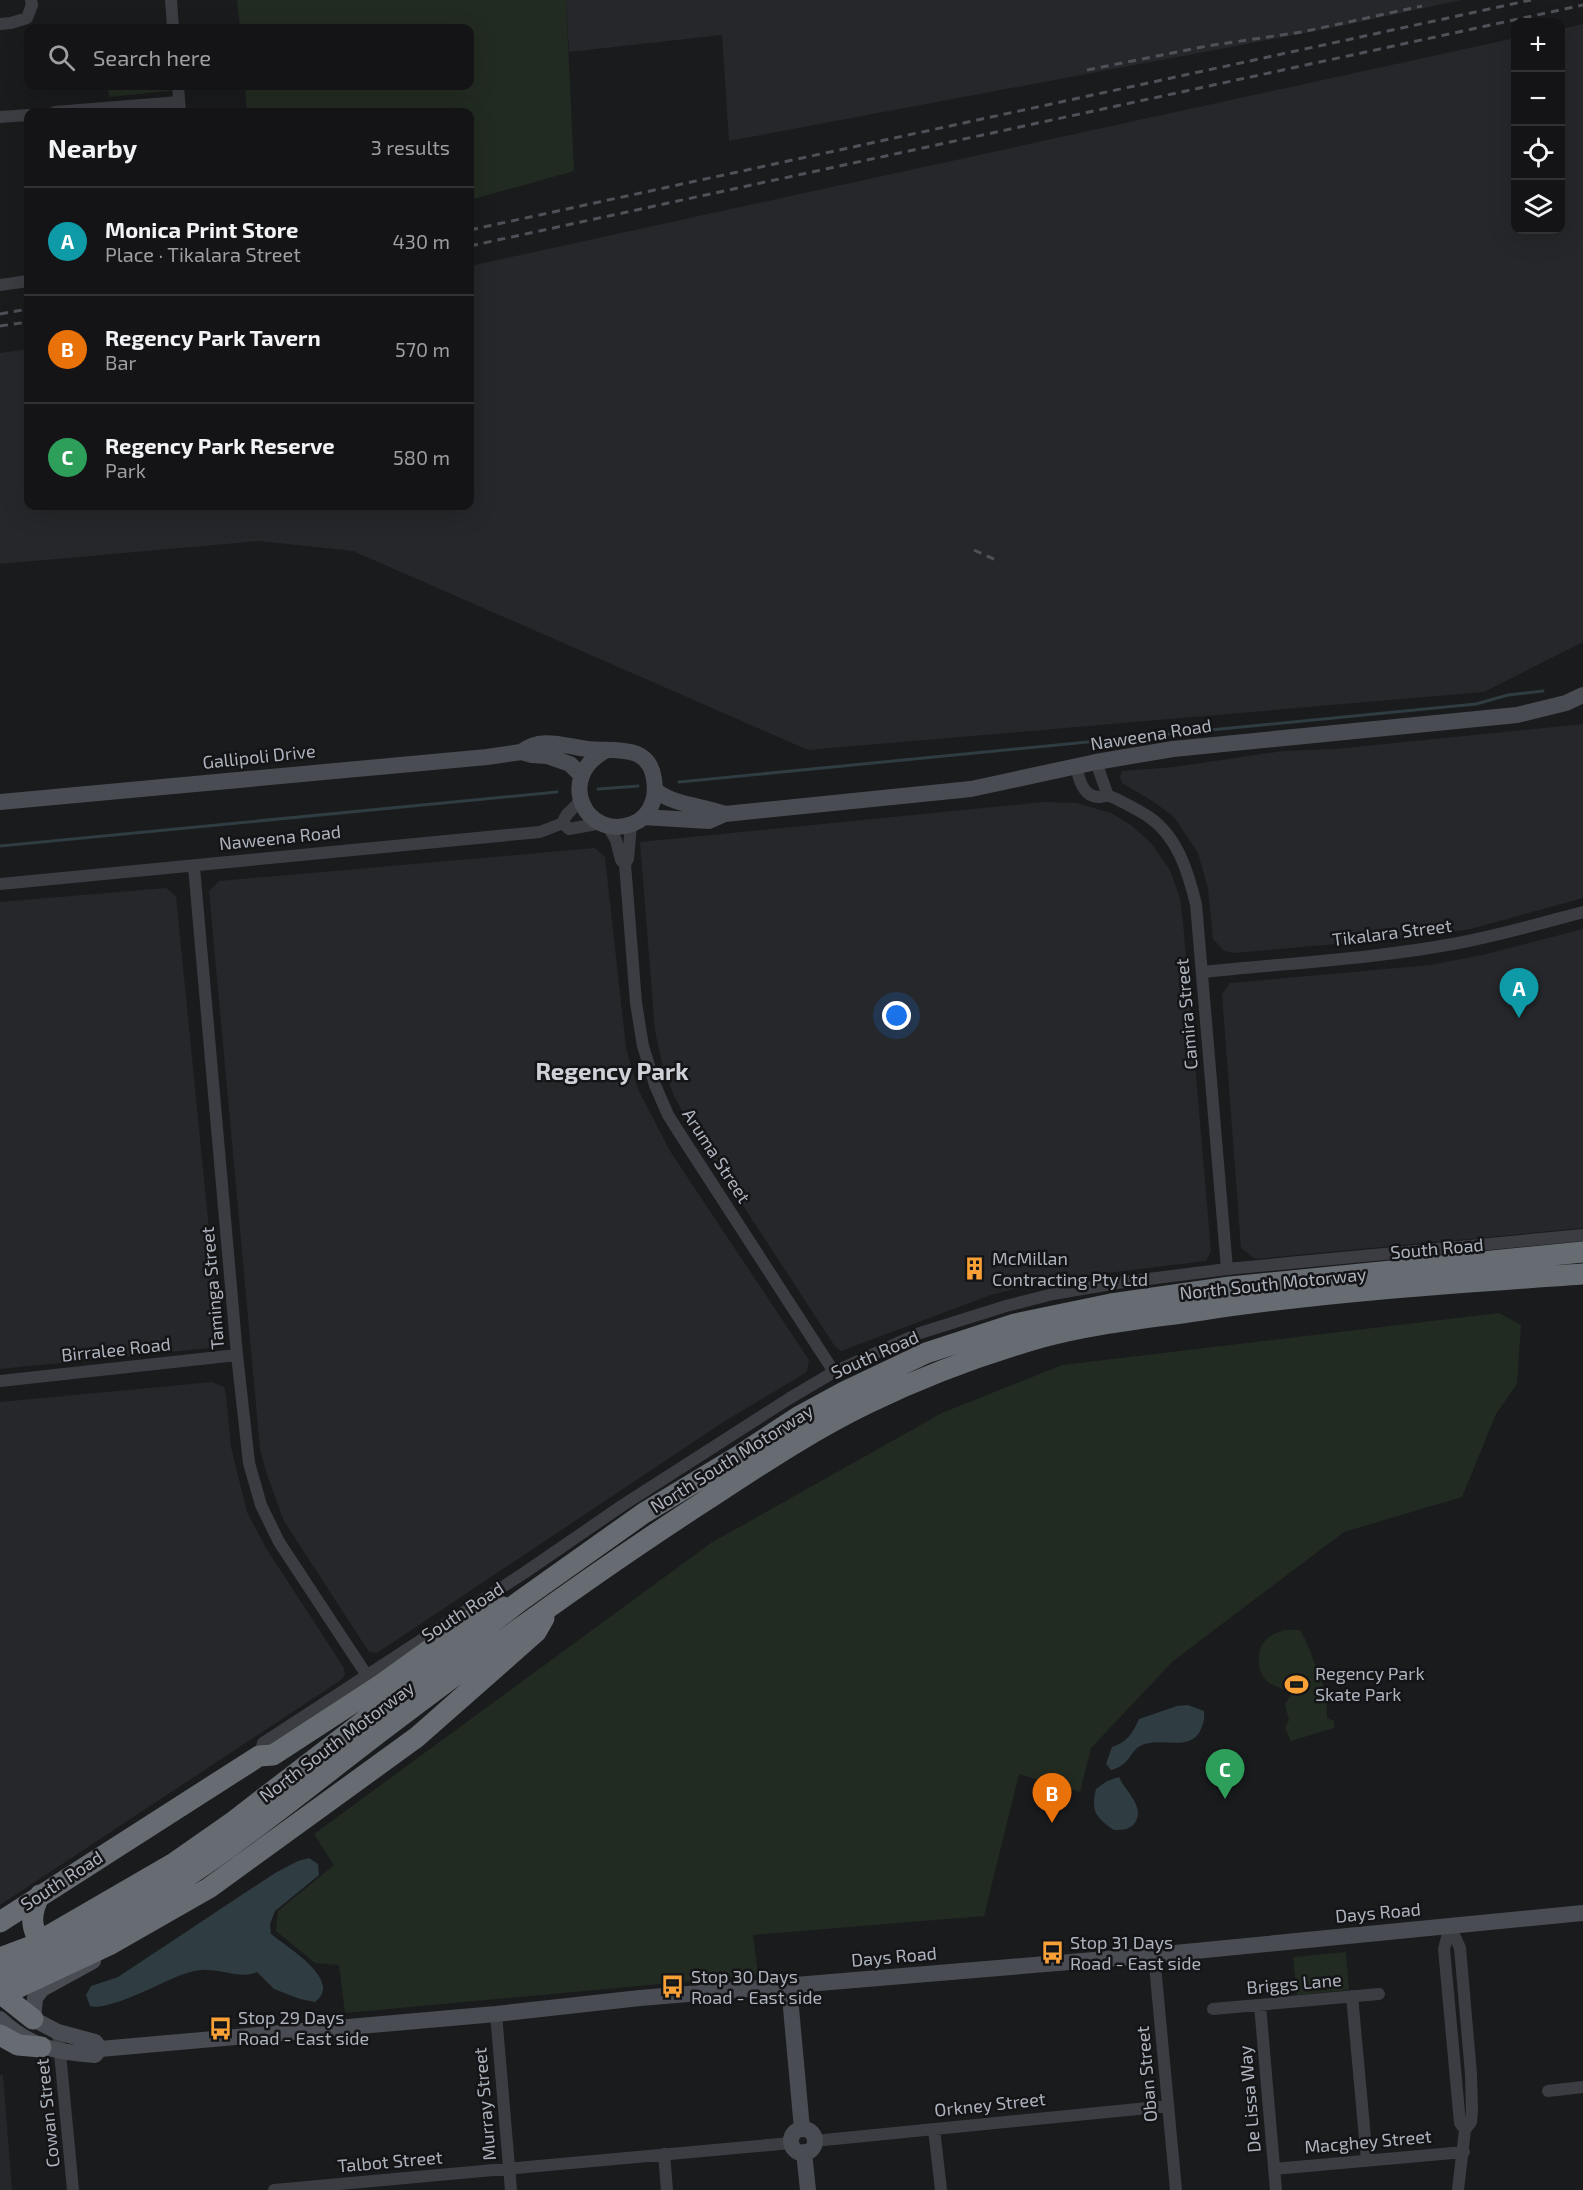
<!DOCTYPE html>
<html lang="en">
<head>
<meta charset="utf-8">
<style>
  body { margin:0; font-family:"Exo 2",sans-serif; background:#1d1d1f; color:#f1f3f6 }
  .controls { position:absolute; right:18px; top:18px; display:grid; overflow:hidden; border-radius:12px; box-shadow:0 6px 24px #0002 }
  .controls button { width:54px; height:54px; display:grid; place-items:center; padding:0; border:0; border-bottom:2px solid #333335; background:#141416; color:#f1f3f6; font:30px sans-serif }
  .you { position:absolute; left:897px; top:1016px; width:21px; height:21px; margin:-15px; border:4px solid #fff; border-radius:50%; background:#1a73e8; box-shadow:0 0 0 9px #1a73e833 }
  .badge { display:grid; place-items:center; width:39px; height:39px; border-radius:50%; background:#0b8043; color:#fff; font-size:20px; font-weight:700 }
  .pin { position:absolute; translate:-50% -50px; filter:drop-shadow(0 2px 3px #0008) }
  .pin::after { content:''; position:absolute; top:32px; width:21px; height:18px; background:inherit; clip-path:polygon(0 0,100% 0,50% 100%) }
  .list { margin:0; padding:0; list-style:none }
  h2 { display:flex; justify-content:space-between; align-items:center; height:78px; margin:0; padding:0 24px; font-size:26px }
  h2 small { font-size:20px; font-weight:400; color:#9d9ea1 }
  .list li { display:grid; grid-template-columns:39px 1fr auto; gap:18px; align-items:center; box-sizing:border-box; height:108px; padding:0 24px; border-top:2px solid #333335 }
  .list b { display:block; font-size:22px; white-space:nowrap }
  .list p { margin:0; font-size:20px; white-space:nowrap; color:#9d9ea1 }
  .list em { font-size:20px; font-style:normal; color:#9d9ea1 }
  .icon { flex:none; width:33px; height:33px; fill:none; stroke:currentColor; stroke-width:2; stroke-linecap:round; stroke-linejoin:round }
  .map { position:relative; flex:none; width:1583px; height:2190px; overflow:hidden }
  .search { position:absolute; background:#141416; box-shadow:0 6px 24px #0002; left:24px; top:24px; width:450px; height:66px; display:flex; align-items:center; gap:15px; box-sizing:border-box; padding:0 21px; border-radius:12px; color:#9d9ea1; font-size:22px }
  .panel { position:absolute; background:#141416; box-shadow:0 6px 24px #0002; left:24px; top:108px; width:450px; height:402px; border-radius:12px }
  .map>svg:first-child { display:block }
</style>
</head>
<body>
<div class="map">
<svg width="1583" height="2190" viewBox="0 0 1583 2190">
  <rect width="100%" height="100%" fill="#1a1b1d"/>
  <path fill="#26272a" d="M566,0h895l-129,28 -603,113 -7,-106 -153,17z
    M1583,24v618l-99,50 -676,58 -455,-199 -94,-10 -259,23v-211l28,-4v157h442v-240l1045,-228 1,192h44l1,-201z
    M1583,724v174l-112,31 -65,9 -172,15 -10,-2 -11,-12 -5,-51 -10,-35 -24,-36 -20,-15 -32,-19 -2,-7 2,-5 52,-4 109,-16 52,-2z
    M1043,802l34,1 34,10 20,12 21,19 18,26 10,28 3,24 28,329 -5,10 -157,19 -58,15 -150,56 -7,-6 -148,-227 -13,-24 -11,-31 -7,-32 -15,-189z
    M595,848l10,9 21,191 12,41 32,62 139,209 -2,12 -82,49 -348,232 -8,-1 -85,-131 -17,-46 -7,-26 -51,-558 10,-10z
    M166,888l10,8 44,445 -9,7 -211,21v-467z
    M1583,929v299l-328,31 -14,-11 -19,-254 8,-11 200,-18 52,-10z
    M212,1382l12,5 2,7 5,53 16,65 19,36 78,120 1,6 -4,6 -341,225v-503z
    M3,2075l9,115h-12v-115z"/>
  <path fill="#222b22" d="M237,0h329l8,171 -104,29v-88h-223l-2,-26h225v-58h-230z
    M108,86h61l1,5 -61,6z
    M1499,1313l22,12 -4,59 -21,30 -34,83 -118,35 -171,129 -82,87 -11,44 -61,-18 -35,142 -231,19 5,40 -413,38 -6,-48 -24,-2 -39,-32 2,-20 56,-46 -20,-31 397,-291 231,-130 120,-48z
    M1284,1630h16l6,11 20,51 1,26 7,3v7l-43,13 -6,-13 4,-8 -4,-16 7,-11c-8,-4 -18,-6 -25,-12 -10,-8 -11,-30 -3,-39 5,-7 13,-9 20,-12z
    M1346,1952l3,38 -52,5 -4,-38z"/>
  <path fill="#2f3c42" d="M1188,1705l16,6c1,8 -1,15 -5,22 -12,18 -37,4 -57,12 -13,6 -11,20 -31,25l-5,-6 6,-17c15,-5 21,-14 27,-28l38,-13z
    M1119,1777c6,14 25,28 17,44 -5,9 -13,9 -22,9 -19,-13 -23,-19 -18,-41l11,-8z
    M309,1858l9,6 1,11 -44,36 -5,13 1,10c16,13 73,47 44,68l-15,-3 -26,-10 -17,-17c-17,7 -32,-2 -50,-2 -9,-1 -23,4 -31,7 -17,7 -70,35 -86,29l-4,-11 5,-9 27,-9 157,-104 23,-12z"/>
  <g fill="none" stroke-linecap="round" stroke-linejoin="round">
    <path stroke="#2f3c42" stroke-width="3" d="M679,782l797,-78 32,-9 35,-4
      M598,789l40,-3
      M0,846l557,-54"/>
    <path stroke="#3b3d42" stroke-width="12" d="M171,0l2,28
      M0,24l11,-1 16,-5 5,-13 -1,-5
      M178,86l2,26
      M55,112l124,-10
      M0,117l28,-2
      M0,285l28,-4
      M1096,762l12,34
      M1076,767c3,12 7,30 23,30 3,0 6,-2 9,-1 5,0 35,17 41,21 29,20 39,55 47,87l31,365
      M563,823l6,6 33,-6
      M563,823c2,-11 12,-14 18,-24
      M607,825l9,15 5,20 4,4 11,139 7,43 12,39 13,30 14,22 152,235
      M625,864l3,-5 3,-35
      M194,867l43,488 12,108 12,42 18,37 87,132
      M0,884l540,-52 23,-9
      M1202,972c85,-9 172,-13 256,-29 42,-8 84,-20 125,-31
      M0,1381l237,-26
      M259,1756l4,-13 261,-170 99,-68 167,-107 44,-26 86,-39 86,-27 47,-12 64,-11 110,-14 356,-34
      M1450,1926l10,22 11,126 1,37 -1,11 -6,8
      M1450,1926l-6,23 16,174 5,7
      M1154,1955l22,235
      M1352,1996l15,164
      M1260,2005l16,185
      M1213,2009l166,-15
      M496,2014l15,176
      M58,2032l15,158
      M1548,2091l35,-4
      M934,2129l7,61
      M814,2141l354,-35
      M664,2154l3,36
      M1274,2169l190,-17
      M274,2190l517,-47
      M1458,2190l7,-60"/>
    <path stroke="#494c52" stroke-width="16" d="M521,752c20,-16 43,-6 66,-3 24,3 62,-7 67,30 1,8 2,14 -1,22 -3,10 -10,19 -21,23 -46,17 -77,-46 -27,-73
      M656,791c21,15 45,14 69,23
      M0,802l487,-45 34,-5 11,3 15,1 23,8 11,11
      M643,817l66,4 16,-7 246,-25 125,-27 77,-13 344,-34 49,-12 17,-8
      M93,1961l-51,28 -7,9 -2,21 25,13 37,10 5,7
      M789,1986l13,143
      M0,2019c30,28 55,33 95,36l5,-6 396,-35 144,-16 514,-43 429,-42
      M791 2141a12 12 0 1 1 24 0a12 12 0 1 1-24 0Z
      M804,2152l4,38"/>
    <path stroke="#676c73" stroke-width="21" d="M40,1895c-12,21 -9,39 8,56
      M0,1922l259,-166 14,-1 109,-71 93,-67 28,-10
      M0,1958l29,-11 145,-84 60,-42 286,-220 124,-88 93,-56 61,-40 46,-25 82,-39 89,-29 96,-20 119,-17 353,-35
      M0,1976c41,-17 81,-36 120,-58 96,-54 181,-126 268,-192 104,-79 210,-156 320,-227 52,-34 104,-69 160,-96 54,-26 118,-50 175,-66 52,-14 106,-19 159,-27 126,-19 253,-27 381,-36
      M0,1993l33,26
      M0,1996l111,-52 98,-56 208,-151 119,-105 8,-14
      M0,2035l18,10 23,2"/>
    <path stroke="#4e5157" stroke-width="3" stroke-dasharray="8 6" stroke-linecap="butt" d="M1087,70l120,-24 95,-14 120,-26
      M470,230l1061,-230
      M470,246l1113,-241
      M0,314l28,-5
      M0,326l28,-4
      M974,550l24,11"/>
  </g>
  <defs>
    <symbol id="building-bare" viewBox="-9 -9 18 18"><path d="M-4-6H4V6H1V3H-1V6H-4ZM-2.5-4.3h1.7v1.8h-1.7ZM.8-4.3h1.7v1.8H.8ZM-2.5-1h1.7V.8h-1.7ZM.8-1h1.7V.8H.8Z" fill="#f9a036" stroke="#151518" stroke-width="2.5" paint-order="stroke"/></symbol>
    <symbol id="stadium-bare" viewBox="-9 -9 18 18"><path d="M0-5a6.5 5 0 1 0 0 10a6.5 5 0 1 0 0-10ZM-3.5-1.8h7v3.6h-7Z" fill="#f9a036" stroke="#151518" stroke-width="2.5" paint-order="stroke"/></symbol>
    <symbol id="bus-bare" viewBox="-9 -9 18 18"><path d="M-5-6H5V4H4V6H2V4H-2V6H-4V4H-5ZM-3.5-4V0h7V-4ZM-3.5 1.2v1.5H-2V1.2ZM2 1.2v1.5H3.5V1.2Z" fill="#f9a036" stroke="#151518" stroke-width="2.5" paint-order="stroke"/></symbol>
  </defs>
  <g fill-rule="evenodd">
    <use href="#building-bare" x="958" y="1252" width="33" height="33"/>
    <use href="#stadium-bare" x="1280" y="1668" width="33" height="33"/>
    <use href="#bus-bare" x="1036" y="1936" width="33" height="33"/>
    <use href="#bus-bare" x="656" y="1970" width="33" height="33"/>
    <use href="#bus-bare" x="204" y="2012" width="33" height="33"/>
  </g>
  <g text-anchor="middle" stroke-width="5" stroke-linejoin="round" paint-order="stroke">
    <g font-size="18" fill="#acb3bd" stroke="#151518">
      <text transform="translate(1151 735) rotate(-9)" y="6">Naweena Road</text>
      <text transform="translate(259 757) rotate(-6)" y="6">Gallipoli Drive</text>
      <text transform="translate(280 838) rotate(-6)" y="6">Naweena Road</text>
      <text transform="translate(1392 933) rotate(-7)" y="6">Tikalara Street</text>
      <text transform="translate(1187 1014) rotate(-95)" y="6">Camira Street</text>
      <text transform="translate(716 1156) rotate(57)" y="6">Aruma Street</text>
      <text transform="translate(1437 1249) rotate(-5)" y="6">South Road</text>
      <text transform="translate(1273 1284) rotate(-6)" y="6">North South Motorway</text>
      <text transform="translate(213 1288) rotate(-95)" y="6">Taminga Street</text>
      <text transform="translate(116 1350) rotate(-6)" y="6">Birralee Road</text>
      <text transform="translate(875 1355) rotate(-24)" y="6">South Road</text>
      <text transform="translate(732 1459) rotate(-32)" y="6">North South Motorway</text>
      <text transform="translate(463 1612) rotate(-33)" y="6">South Road</text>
      <text transform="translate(337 1742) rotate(-37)" y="6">North South Motorway</text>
      <text transform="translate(62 1881) rotate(-33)" y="6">South Road</text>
      <text transform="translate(1378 1913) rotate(-5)" y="6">Days Road</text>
      <text transform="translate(894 1957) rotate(-5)" y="6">Days Road</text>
      <text transform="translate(1294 1984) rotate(-5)" y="6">Briggs Lane</text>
      <text transform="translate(1147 2074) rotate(-95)" y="6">Oban Street</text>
      <text transform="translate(1250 2099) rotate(-95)" y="6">De Lissa Way</text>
      <text transform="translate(485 2104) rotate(-95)" y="6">Murray Street</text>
      <text transform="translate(990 2105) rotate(-6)" y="6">Orkney Street</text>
      <text transform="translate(48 2113) rotate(-96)" y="6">Cowan Street</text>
      <text transform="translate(1368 2142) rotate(-5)" y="6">Macghey Street</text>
      <text transform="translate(390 2162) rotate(-5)" y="6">Talbot Street</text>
    </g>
    <g font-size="18" fill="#acb3bd" stroke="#151518" text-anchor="start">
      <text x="992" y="1265">McMillan<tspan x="992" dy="21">Contracting Pty Ltd</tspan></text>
      <text x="1315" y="1680">Regency Park<tspan x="1315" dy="21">Skate Park</tspan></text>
      <text x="1070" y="1949">Stop 31 Days<tspan x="1070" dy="21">Road - East side</tspan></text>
      <text x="691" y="1983">Stop 30 Days<tspan x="691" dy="21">Road - East side</tspan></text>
      <text x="238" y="2024">Stop 29 Days<tspan x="238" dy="21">Road - East side</tspan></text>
    </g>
    <g font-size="24" font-weight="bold" fill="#ced2d8" stroke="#151518">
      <text x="612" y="1080">Regency Park</text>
    </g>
  </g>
</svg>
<div class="controls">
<button>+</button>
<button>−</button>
<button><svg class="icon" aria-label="locate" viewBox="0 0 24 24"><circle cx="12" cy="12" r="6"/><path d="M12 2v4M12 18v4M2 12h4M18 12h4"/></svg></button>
<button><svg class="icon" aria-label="layers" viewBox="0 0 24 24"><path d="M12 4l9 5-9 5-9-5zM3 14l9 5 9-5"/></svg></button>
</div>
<div class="you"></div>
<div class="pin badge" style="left:1519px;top:1018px;background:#0f9aa8">A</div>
<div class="pin badge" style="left:1052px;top:1823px;background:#e8710a">B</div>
<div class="pin badge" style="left:1225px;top:1799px;background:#2e9e5b">C</div>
<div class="search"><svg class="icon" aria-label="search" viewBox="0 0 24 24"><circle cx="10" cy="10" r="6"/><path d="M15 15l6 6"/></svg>Search here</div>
<section class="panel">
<h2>Nearby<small>3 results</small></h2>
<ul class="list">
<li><span class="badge" style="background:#0f9aa8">A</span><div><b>Monica Print Store</b><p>Place · Tikalara Street</p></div><em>430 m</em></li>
<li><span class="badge" style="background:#e8710a">B</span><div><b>Regency Park Tavern</b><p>Bar</p></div><em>570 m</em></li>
<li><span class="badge" style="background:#2e9e5b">C</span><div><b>Regency Park Reserve</b><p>Park</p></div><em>580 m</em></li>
</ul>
</section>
</div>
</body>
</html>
